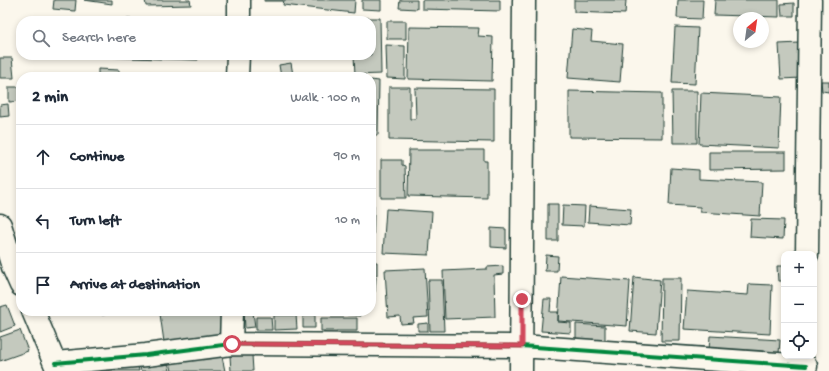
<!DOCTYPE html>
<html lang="en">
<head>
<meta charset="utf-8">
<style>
  body { margin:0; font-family:"Gochi Hand",sans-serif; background:#f6f6f7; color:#1f2937 }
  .controls { position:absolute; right:12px; bottom:12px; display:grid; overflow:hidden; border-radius:8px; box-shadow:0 2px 6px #0003 }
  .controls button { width:36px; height:36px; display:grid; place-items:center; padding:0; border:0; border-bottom:1px solid #e0e1e3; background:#fff; color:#1f2937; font:20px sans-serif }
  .compass { position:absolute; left:733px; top:12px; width:36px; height:36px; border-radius:50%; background:#fff; box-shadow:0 2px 6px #0003; rotate:29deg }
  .stop { position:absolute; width:12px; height:12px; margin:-9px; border:3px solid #d1495b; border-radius:50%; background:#fff }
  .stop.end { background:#d1495b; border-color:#fff; box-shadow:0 1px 4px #0008 }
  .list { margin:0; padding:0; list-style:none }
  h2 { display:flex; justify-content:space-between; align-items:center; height:52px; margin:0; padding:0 16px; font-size:17px }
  h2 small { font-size:13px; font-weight:400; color:#747a83 }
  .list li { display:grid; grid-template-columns:26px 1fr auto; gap:12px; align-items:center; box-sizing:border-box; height:64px; padding:0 16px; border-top:1px solid #e0e1e3 }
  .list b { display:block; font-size:15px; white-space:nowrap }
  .list em { font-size:13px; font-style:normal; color:#747a83 }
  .icon { flex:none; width:22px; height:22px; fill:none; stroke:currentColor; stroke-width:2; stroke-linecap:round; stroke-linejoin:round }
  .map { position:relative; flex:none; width:829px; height:371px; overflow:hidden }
  .search { position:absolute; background:#fff; box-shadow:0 2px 6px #0003; left:16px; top:16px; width:360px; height:44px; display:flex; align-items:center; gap:10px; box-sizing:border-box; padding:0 14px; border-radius:16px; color:#747a83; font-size:15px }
  .panel { position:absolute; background:#fff; box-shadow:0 2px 6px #0003; left:16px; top:72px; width:360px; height:244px; border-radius:16px }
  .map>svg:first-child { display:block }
</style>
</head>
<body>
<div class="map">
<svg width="829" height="371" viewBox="0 0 829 371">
  <rect width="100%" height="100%" fill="#fbf7ec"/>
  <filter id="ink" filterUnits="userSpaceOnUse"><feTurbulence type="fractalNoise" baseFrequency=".025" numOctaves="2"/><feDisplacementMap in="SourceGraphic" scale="8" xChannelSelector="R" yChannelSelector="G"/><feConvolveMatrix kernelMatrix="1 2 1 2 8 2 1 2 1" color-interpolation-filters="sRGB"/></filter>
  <g filter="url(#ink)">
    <path fill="#c4c9be" stroke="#1f3d34" d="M54,0h22l-1,11 -22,-2z
      M84,0h28v4z
      M145,0h45l1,5 -45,1z
      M264,0h19v1h-19z
      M284,0h71l-1,13 -71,-8z
      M362,0h19v10l-19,-1z
      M400,0h17v9l-18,-1z
      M422,0h78v11l-78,-2z
      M574,0h52l-1,14 -51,-2z
      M678,0h25l-1,19 -25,-1z
      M715,0h64v17l-65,-2z
      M794,3v13h-12l-1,-12z
      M97,18l82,3h-82z
      M354,18h26l1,56 -26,1 -1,-20h17v-34h-17z
      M387,21h19v18h-19z
      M409,27l70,1 -1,8 15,1 -1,44 -84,-2z
      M675,27l23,1 -3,56 -23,-1z
      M572,29l20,2 -1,10 32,3 -3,38 -52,-4z
      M799,43l2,35 -20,1 -2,-35z
      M386,45l19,1v33l-18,-1z
      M96,55h102v5l-102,-3z
      M0,58h12l2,20h-14z
      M291,63l2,12 -12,2 -2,-12z
      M98,69l21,1v7h-21z
      M256,76h18v1h-18z
      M371,80l8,1 -1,54h-7z
      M821,81h8v11l-7,-1z
      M9,87h12v14l-12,1z
      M389,87h21v32h6l-1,-31 79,1v53l-105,-2z
      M569,91l93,2v45l-93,-1z
      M672,91h25v52h-24z
      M701,93l80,4 -2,51 -80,-4z
      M8,104l1,12 -9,1v-12z
      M409,150h75v11h3v37l-79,-2z
      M709,152h77v17l-77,1z
      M381,160h21v5l3,1 1,32h-25z
      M671,168l28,2v9l63,3 -2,34 -60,-4v-5l-31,-2z
      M548,204h10v37h-10z
      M371,205h3l-1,53h-2z
      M563,205l22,1 -1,20 -22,-1z
      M589,206l42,3 -1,16 -42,-3z
      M386,209l46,3 -3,43 -46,-2z
      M751,219l33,1 -1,19 -33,-2z
      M491,228l15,1v19l-15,-1z
      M546,255l12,1 -1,15h-12z
      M371,262h6v13h-6z
      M503,266v8l-9,1 1,42 -50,2 -2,-48 44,-2v-2z
      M777,266h7v15h-6z
      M425,268l3,49 -15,1 1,5 -13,1 -1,-8 -12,1 -3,-47z
      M561,276l69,5 -3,45 -69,-5z
      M371,277h5l-1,15h-4z
      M634,277l26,3 -4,53 -26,-2z
      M662,278h19l-1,63h-19z
      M428,280h14l2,51h-14z
      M749,284l23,1 -2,49 -86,-5 3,-38 61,4z
      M544,299h7l-1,13h8v10l13,1v10l-30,-2z
      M7,305l8,21 -15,6v-25z
      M101,311h30l-29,4z
      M185,311h35l3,23 -59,8 -4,-28z
      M244,311h23l-14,1 2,15 -10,1z
      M303,311h12v17h-12z
      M317,311h26v3z
      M347,311h13v5l-13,-1z
      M274,315h22l1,14 -23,1z
      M256,317h15l1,13h-16z
      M321,318h36v13h-36z
      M428,323v8h-10v-7z
      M576,324l29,2v14l-29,-1z
      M20,330l8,21 -28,10v-24z
      M710,336l70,4 -1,13 -70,-3z
      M221,352l4,19h-53l-2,-9z
      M252,355l1,16h-22l-1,-15z
      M167,357l3,14h-29l-2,-8z
      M137,361l2,10h-38l-1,-3z"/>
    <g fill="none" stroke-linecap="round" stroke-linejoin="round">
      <defs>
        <path id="street" d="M239,21v-21
          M237,77l1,-22
          M0,225l13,42 8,18
          M807,254l3,-254
          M33,311l25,60
          M231,344l1,-33
          M55,363l91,-8 85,-11 290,2 285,20
          M521,371l3,-371"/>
      </defs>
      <use href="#street" stroke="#1f3d34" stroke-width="25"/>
      <use href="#street" stroke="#fbf7ec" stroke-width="22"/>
      <defs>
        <path id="cycleway" d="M55,363l91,-8 85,-11 290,2 285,20"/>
      </defs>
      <use href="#cycleway" stroke="#fbf7ec" stroke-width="6"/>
      <use href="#cycleway" stroke="#00873e" stroke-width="4"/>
    </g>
  </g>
  <g fill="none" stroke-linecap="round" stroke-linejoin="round" filter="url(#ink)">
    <path stroke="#d1495b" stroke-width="5" d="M232,344l290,2v-47"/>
  </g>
</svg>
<div class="controls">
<button>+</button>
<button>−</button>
<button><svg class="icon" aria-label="locate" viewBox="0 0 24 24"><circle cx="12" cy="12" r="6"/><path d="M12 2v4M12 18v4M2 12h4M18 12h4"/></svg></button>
</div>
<svg class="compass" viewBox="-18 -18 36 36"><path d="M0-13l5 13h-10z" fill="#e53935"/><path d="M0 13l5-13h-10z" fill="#747a83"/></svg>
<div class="stop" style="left:232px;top:344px"></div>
<div class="stop end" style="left:522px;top:299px"></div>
<div class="search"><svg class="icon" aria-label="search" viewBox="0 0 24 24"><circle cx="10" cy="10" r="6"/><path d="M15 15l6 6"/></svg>Search here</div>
<section class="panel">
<h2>2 min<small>Walk · 100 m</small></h2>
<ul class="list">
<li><svg class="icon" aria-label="ahead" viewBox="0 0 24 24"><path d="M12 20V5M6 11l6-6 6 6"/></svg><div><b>Continue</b></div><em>90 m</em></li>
<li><svg class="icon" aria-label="left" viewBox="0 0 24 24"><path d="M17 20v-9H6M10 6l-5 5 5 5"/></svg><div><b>Turn left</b></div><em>10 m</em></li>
<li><svg class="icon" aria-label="arrive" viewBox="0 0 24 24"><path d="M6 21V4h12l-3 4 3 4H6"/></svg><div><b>Arrive at destination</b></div></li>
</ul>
</section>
</div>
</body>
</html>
